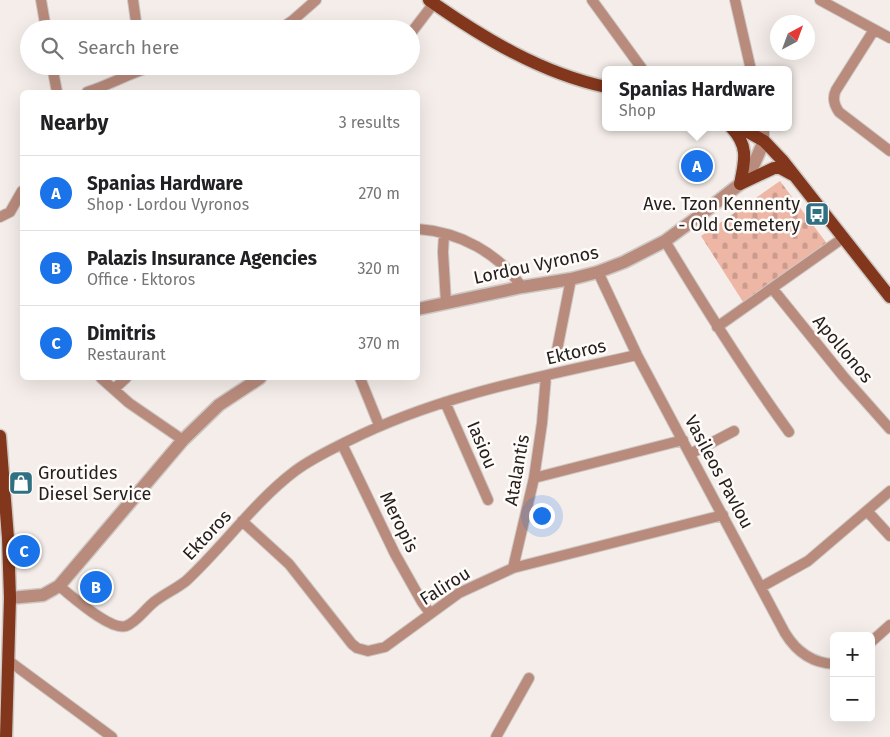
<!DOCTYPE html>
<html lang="en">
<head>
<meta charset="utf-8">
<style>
  body { margin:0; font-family:"Fira Sans",sans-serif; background:#f2f2f2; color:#202124 }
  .controls { position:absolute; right:15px; bottom:15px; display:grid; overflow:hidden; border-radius:8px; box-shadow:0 5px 20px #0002 }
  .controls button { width:45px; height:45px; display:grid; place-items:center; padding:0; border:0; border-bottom:1px solid #e0e0e0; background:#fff; color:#202124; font:25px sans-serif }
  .compass { position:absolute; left:770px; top:15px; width:45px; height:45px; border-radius:50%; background:#fff; box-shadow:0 5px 20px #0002; rotate:41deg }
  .you { position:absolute; left:541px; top:515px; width:18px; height:18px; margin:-12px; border:4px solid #fff; border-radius:50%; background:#1a73e8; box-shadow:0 0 0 8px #1a73e833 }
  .badge { display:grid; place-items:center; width:32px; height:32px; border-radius:50%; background:#1a73e8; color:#fff; font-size:16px; font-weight:700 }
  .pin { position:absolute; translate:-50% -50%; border:2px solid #fff; box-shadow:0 1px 5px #0006 }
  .popup { position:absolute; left:602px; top:66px; width:190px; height:65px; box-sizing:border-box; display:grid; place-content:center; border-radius:8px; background:#fff; filter:drop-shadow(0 1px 4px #0005); font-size:16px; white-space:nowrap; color:#757577 }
  .popup b { font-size:19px; color:#202124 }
  .popup::after { content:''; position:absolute; left:50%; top:100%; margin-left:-10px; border:10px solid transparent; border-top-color:#fff }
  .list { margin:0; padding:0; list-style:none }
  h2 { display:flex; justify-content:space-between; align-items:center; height:65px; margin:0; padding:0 20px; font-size:21px }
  h2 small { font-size:16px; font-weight:400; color:#757577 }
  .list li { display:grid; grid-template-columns:32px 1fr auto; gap:15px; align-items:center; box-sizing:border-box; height:75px; padding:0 20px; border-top:1px solid #e0e0e0 }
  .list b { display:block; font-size:19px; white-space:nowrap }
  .list p { margin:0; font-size:16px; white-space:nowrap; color:#757577 }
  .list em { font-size:16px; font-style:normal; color:#757577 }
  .icon { flex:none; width:28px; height:28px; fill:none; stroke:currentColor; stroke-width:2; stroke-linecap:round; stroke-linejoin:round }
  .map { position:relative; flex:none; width:890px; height:737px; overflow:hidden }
  .search { position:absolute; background:#fff; box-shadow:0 5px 20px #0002; left:20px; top:20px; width:400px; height:55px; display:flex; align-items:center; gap:12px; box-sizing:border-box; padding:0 18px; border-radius:28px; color:#757577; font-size:19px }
  .panel { position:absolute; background:#fff; box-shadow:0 5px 20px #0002; left:20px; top:90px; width:400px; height:290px; border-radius:8px }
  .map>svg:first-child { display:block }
</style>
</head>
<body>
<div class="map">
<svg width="890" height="737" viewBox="0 0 890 737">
  <defs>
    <pattern id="cemetery-stones" width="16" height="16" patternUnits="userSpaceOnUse" patternTransform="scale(1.25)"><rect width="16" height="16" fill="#edb6a5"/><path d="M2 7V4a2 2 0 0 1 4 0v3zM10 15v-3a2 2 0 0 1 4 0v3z" fill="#cb9c8e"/></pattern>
  </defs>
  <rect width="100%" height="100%" fill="#f4edea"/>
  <path fill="url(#cemetery-stones)" d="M780,181l48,64 -83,60 -44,-69z"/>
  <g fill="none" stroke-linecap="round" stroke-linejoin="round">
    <defs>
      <path id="minor" d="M41,0l5,29
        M133,0l4,29
        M592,0l51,70
        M735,0l16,70
        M820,0l70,38
        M280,29l12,-8 24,-21
        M874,30l-38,60c-4,8 -2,15 3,22l51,39
        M411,33l23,-30
        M52,66l5,26
        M87,92c23,-7 44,-20 68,-26
        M764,141v-14
        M0,217l10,-5 12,-21
        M418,229c42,3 80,24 104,58
        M444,234l-1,18 3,51
        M665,241c39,65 79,129 124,191
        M598,272l39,83 148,278c11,18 26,30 49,31
        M772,288l71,88 47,53
        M717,327l126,-89
        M557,350l14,-71
        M101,378l28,25 54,37
        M360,378l19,47
        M114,389l12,-11
        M445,402l43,98
        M342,444l53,110 27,48 8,11
        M690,454l44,-23
        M534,478l149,-38
        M868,512l22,24
        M242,521l47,43 63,80 5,4 11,3 17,-4 74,-54 54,-25 210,-53
        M513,568l21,-90 8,-55 4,-47
        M59,586c13,10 51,45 67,40 11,-4 19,-17 28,-24 10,-8 22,-13 32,-21 38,-35 68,-79 109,-110 16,-12 35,-21 53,-30 91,-46 191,-64 289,-86
        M761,587l47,-26 82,-70
        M871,642l19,-17
        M9,661l103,76
        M496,737l33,-59"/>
      <path id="tertiary" d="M418,309l104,-22 49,-8 27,-7 26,-10 41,-21 34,-25 41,-32 14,-20 10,-23
        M10,598l33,-3 16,-9 124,-146 36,-35 41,-27"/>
      <path id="primary" d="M429,0c54,38 112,73 177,87
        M731,127c18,19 14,33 9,57
        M739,127l25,14 19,20 107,136
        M740,184l34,-16h6l13,7
        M0,436l8,102 2,60 -4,139"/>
    </defs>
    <use href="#minor" stroke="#cec8c5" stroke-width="12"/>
    <use href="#tertiary" stroke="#cec8c5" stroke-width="15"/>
    <use href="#primary" stroke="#cec8c5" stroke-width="15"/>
    <use href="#minor" stroke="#b88b7c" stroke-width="10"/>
    <use href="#tertiary" stroke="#b88b7c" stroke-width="12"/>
    <use href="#primary" stroke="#82361c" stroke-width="12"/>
  </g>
  <defs>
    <symbol id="bus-square" viewBox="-11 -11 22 22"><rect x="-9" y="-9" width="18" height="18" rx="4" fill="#2f7183" stroke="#fffbf9"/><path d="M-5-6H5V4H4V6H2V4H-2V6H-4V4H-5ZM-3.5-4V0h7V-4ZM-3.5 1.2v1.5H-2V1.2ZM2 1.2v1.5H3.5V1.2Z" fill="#fff"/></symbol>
    <symbol id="shop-square" viewBox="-11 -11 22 22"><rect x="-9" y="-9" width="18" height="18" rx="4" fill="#2f7183" stroke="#fffbf9"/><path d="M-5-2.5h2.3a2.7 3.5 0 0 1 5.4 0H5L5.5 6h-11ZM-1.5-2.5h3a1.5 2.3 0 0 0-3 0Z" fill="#fff"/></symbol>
  </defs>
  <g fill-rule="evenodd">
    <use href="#bus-square" x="803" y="200" width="28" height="28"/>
    <use href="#shop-square" x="7" y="469" width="28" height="28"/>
  </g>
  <g text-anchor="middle" stroke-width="5" stroke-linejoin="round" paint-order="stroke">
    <g font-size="18" fill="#23201f" stroke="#fffbf9" text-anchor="end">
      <text x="800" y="210">Ave. Tzon Kennenty<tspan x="800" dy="21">- Old Cemetery</tspan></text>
      <text x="38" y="479" text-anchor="start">Groutides<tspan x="38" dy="21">Diesel Service</tspan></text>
    </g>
    <g font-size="18" fill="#23201f" stroke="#fffbf9">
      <text transform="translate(536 265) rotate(-12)" y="6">Lordou Vyronos</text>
      <text transform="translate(843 349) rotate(50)" y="6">Apollonos</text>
      <text transform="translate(576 352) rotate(-13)" y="6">Ektoros</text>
      <text transform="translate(482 445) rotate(67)" y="6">Iasiou</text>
      <text transform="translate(517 470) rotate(-80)" y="6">Atalantis</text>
      <text transform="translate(719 472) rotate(62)" y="6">Vasileos Pavlou</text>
      <text transform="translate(399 522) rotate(64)" y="6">Meropis</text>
      <text transform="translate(207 535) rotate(-47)" y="6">Ektoros</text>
      <text transform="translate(445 586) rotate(-32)" y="6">Falirou</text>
    </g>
  </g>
</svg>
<div class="controls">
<button>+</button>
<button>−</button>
</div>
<svg class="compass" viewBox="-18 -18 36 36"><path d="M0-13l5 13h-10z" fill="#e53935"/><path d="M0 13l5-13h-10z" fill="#757577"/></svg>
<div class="you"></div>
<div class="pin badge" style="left:697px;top:166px">A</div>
<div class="popup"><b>Spanias Hardware</b>Shop</div>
<div class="pin badge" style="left:96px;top:587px">B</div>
<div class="pin badge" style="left:24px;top:551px">C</div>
<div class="search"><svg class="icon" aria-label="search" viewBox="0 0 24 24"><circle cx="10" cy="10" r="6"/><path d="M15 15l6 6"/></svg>Search here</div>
<section class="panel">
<h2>Nearby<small>3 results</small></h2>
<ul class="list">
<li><span class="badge">A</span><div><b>Spanias Hardware</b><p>Shop · Lordou Vyronos</p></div><em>270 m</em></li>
<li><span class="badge">B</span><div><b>Palazis Insurance Agencies</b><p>Office · Ektoros</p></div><em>320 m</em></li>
<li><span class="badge">C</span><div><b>Dimitris</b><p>Restaurant</p></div><em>370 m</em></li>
</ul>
</section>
</div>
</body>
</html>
